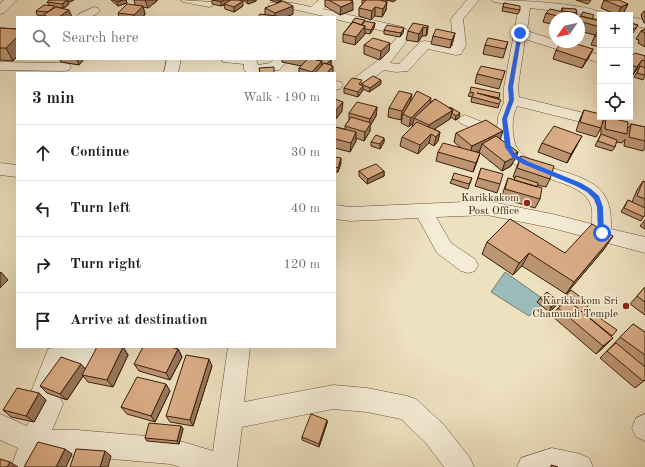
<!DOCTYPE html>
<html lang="en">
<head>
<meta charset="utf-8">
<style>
  body { margin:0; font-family:"Old Standard TT",serif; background:#f2f2f2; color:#222 }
  .controls { position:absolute; right:12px; top:12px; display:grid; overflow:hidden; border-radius:0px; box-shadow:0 4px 16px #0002 }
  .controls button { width:36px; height:36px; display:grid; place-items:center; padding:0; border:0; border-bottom:1px solid #e0e0e0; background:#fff; color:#222; font:20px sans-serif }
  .compass { position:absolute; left:549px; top:12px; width:36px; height:36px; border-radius:50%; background:#fff; box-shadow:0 4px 16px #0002; rotate:236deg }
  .stop { position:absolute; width:12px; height:12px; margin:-9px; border:3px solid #2563eb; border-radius:50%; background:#fff }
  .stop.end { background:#2563eb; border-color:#fff; box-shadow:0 1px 4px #0008 }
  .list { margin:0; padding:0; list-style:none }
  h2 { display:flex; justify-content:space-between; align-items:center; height:52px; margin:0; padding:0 16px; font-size:17px }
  h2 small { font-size:13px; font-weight:400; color:#767676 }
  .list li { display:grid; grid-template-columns:26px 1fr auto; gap:12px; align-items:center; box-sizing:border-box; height:56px; padding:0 16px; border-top:1px solid #e0e0e0 }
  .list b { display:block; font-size:15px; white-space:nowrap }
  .list em { font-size:13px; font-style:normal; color:#767676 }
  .icon { flex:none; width:22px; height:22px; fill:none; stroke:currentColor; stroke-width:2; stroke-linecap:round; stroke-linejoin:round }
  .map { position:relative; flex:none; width:645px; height:467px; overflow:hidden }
  .search { position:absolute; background:#fff; box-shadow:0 4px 16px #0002; left:16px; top:16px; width:320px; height:44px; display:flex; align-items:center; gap:10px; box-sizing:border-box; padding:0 14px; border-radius:0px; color:#767676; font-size:15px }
  .panel { position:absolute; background:#fff; box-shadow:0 4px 16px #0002; left:16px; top:72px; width:320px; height:276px; border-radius:0px }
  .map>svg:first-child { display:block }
</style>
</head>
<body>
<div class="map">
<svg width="645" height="467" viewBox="0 0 645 467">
  <rect width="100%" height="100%" fill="#eee1c0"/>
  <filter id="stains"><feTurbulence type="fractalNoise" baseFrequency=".005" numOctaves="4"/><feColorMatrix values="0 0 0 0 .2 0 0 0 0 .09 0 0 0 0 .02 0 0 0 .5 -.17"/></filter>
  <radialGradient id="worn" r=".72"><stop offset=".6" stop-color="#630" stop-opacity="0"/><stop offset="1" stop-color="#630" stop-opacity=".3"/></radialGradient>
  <path fill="#9cbbbb" stroke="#757c74" d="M505,272l41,29 -17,15 -38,-24z"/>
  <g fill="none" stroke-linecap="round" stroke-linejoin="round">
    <defs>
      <path id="minor" d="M4,0h13l-13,13 -4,1v-10z
        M181,0l32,2 2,2 -2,2 -4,1 -26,-5z
        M319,0h13l-9,9 80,18 9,7 -22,29 9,1 21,-22 5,-1 28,5 -2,-27 16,-19h12l-16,19 3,26 -5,9 -5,1 -28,-6 -20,22 -12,1 -12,-2c-9,6 -16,15 -27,12l-2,-3 2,-3 19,-14 23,-27 -64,-16v-2c-15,0 -29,-6 -43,-8 -8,0 -15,0 -22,-2l-2,-2 2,-2c13,-3 28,1 41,4z
        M492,0c21,0 99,3 113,15h-5v5l-20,-6 -50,-6 -3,23 28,9v2h6l39,13v8l-75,-24 -7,48 1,10 126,31v10l-128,-32c-4,9 -5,17 -4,27 1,5 1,11 4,15 13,22 68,21 86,45 8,11 8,23 8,36l34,8v16l-93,-25 -65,-13 -51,2 15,26 24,16 3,6 -3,6 -7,2 -7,-2 -24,-18 -19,-35 -68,3 -15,-2v-14l15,2 137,-6 65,13 40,10c0,-7 1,-15 -2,-21 -13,-29 -84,-21 -91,-62l-7,-1 -9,-6 -23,-11 -3,-3 3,-3 5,-2 32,13 1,-11 6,-15v-15l15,-81 -25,-4z
        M94,7l4,1 2,3c-6,7 -14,6 -23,6l2,-3z
        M630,17l15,3v8l-15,-3z
        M167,59h14l-3,14h-14z
        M221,59h35l2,6 12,-2 4,-4h15l-10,11 -24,3 -9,-1 -2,-3v-5l-21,-2z
        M0,62l64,1 5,1 2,3 -2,3 -5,1 -64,-1z
        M335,81l6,1 2,3 -3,4 -5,1z
        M0,163l17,2v12l-17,-2z
        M54,347h53l-8,16 -8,4h-27l-8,23 7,14 -11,26h25l93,8 43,13 15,-104h22l-6,55 89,-17 34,3 40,8 9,3 28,26 26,33 4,9h-30l-18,-24 -25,-24 -34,-7 -34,-3 -91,18 -5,40h-57l-10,-3 -93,-8 -36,-1 -4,12h-26l7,-19 -18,-8v-26l27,12 11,-21 -7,-13 17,-43z
        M645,414v27l-9,-4 -4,-9 4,-10z
        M552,448l28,6 9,4 4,9h-76l4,-9z"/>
    </defs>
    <use href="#minor" stroke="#674e37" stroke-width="1"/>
    <use href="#minor" fill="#f4ecd6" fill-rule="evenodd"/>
  </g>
  <path fill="#bc9573" stroke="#3a1d09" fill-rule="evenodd" d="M50,0h24l-4,2 -2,-1 1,3 -5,4 -8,-1 16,10h-28l-1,-1 -6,-1 -1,-4 13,-6 -2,-3z
    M111,0h15l1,3 -9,3 -6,-5z
    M134,0h23v1l-9,7 -5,-1 2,7 -2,3h-30h6l-1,-4 17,-8z
    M212,0h18l13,6 -9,6 -9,-3 -1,-4 -3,1 -9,-2z
    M243,0h13v1l-8,3z
    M270,0h12l-4,3z
    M325,0h28l-1,1 -2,-1 3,10 -13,5 -15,-9z
    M362,0h34l-3,2 -6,-2 -1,10 -4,7 -7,-1 -4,4 -12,-4v-8l4,-5h-1z
    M576,0h15l-3,4z
    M604,0l24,4 -4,8 -6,3h-1l-16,-7z
    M504,3l16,7 -2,4 -16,-3z
    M265,8l28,6 -7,3 -21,-2z
    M562,8l15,5 -3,5h-19v7l-12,-3 3,-9 15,-1z
    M644,11h1v12h-1l-3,-8z
    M579,18l14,1 7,2v26l-9,-2 4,-10 -16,-4z
    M364,22l11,1 -1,5 -4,6 -5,-1v1l-10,11 -12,-3v-8l7,-9z
    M630,23l8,2 -5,8h-3z
    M428,26l-1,8 -1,2h-4l-4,6 -12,-2 2,-9z
    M0,28l17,1v27l-4,5 -13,-1z
    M645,29v18l-7,-4 1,-3 -3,-1 5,-8z
    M384,30l19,3 -3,4 -16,-3z
    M455,33l-2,8 -3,7 -19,-4 2,-8z
    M508,42l-5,16 -20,-4 2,-9z
    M364,45l25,6 -9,9 -16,-6z
    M593,49l-4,8 -7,11 -29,-9 3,-9z
    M630,56h15v21l-2,3 -9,-3 5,-8h-2l-5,7 -2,-1z
    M60,59h24l-5,6 -18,-3z
    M282,59h35l14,1v5h-1l3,8h-34v-5l2,-2 -19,-4z
    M505,71l-6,18 -24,-6 2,-9z
    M361,84h20l-12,8 -6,-3v1l-5,7 -14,-4v-5z
    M470,92l29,6v7l-1,3 -27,-6 1,-5 -4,-1z
    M335,99l7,12 -6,8 -1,-1z
    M435,99l24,19 -4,2 -4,-3 -1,2 -16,10 6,3 -2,9 -4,5 -5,-3 -11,11 -18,-8 2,-9 10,-10 1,-4 -4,4 -8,-4 1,-5 -1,2 -13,-3 1,-9 22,-7 19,2z
    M377,107l-1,9 -6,10v5l-6,10 -8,-3v3l-6,11 -15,-4v-21l10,2v-3l4,-6v-7z
    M584,110l18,14 4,-7 22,11 3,-4 14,3v21l-2,3 -19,-5 1,-7 -3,4 -6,-1 -1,5 -3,4 -17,-5 6,-12v-6l-5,9 -20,-6 4,-12z
    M456,133l44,6 18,13 -4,9 -1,1 -2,4 -9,5 -22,-18 -7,19 -37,-11 2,-9 23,-4 -7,-6zM480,150l-1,3h1l-5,-1z
    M384,138v4l-4,7 -9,-3v-4z
    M542,143l35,2 -10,18 -29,-11z
    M521,156l29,23 -4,8 -9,-2v2l3,12 -5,9 -34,-10 7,-20 6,2 1,-2 -2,-1z
    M335,157l6,6 -3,9h-3z
    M481,168l19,16 -3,9 -22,-7z
    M359,171h25v5l-17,8 -8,-8z
    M472,178l-4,11 -18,-6 2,-4z
    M643,181l2,1v32l-4,7 -20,-9 7,-12 4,2 5,-12z
    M645,220v9l-5,-3z
    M487,242l78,11 40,-5 -39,46 -44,-28 -9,9 -31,-21z
    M645,287v28l-15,-11z
    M540,298l19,4 -3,4 -7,6 -12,-10z
    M561,301l22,11 30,26 -7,7 -10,9 -44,-38 6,-8 2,-2 -2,-1z
    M633,324l12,8v48l-10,8 -35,-30z
    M123,347l5,8 -15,32 -25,-5 -5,-6 -16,24 -20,-7 -7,-7 45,-17z
    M178,349l4,8 -12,23 -31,-9 -5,-7z
    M212,366l-19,60 -23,-4 -4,-6z
    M170,391l-15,31 -28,-8 -6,-7z
    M39,393l7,7 -12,22 -23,-5 -8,-7z
    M327,420v3l-8,24 -17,-7v-3z
    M181,426l2,3 -4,15 -32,-3 -2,-3z"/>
  <path fill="#99795e" stroke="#3a1d09" d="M67,0l2,4 -5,4 -2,-4z
    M123,0h3l1,3 -9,3 -1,-4z
    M145,0h12v1l-9,7z
    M224,0h6v1l-9,5v-4z
    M247,0h9v1l-8,3z
    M278,0h4l-4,3z
    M243,1v5l-9,6v-5z
    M353,2v8l-13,5 1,-8z
    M387,2l-1,8 -4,7 1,-8z
    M628,4l-4,8 -6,3 3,-8z
    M143,6l2,8 -2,3h-9v-2z
    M293,6v8l-7,3h-11v-4z
    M375,7v9l-4,4 1,-9z
    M69,10l3,7h-13z
    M375,23l-1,5 -4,6 1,-4z
    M365,26v8l-10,11 1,-8z
    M428,26l-1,8 -1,2 1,-8z
    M423,27l-1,9 -4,6 1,-8z
    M404,28l-1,5 -3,4 1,-4z
    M455,33l-2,8 -3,7 2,-8z
    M17,37v19l-4,5 -7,-13z
    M390,43l-1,8 -9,9 1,-9z
    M593,49l-4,8 -7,11 4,-8z
    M77,59h7l-5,6z
    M331,60v5l-6,5v-4z
    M642,60l-5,9 -5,7 5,-9z
    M322,61v9l-3,3h-7v-1z
    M333,66v7h-6z
    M381,80v4l-12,8 1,-4z
    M363,86v4l-5,7v-5z
    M412,94l-2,9 -7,11 -2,6 1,-9z
    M431,98l-1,9 -16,11 -1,5 -4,4 2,-9z
    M343,102l-1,9 -6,8v-9z
    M377,107l-1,9 -6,10v5l-6,10 1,-9 4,-7 1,-6z
    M453,110l-3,9 -23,15 2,-9z
    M460,113l-1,5 -4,2 1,-4z
    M503,131l-3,9 -18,4 -2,6 -10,5 2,-9z
    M356,132v9l-6,11 1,-9z
    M440,132l-2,9 -4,5 2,-9z
    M431,134l-2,9 -11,11 2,-9z
    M582,136l-15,27 4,-9z
    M384,138v4l-4,7v-5z
    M518,152l-4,9 -1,1 -2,4 -9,5 3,-9 7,-7z
    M480,153l-3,9 -4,10 3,-9z
    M341,158v5l-3,9v-4z
    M384,171v5l-17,8 1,-5z
    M613,236l-8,12 -39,46 8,-12z
    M529,253l-7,13 -9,9 6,-12z
    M1,272l7,8 -8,8v-15z
    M559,302l-3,4 -7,6 2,-5z
    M613,338l-7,7 -10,9 7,-8z
    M123,347l5,8 -15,32 -6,-7z
    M178,349l4,8 -12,23 -4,-7z
    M209,359l3,7 -19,60 -3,-6z
    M81,364l6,7 -5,4 1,1 -16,24 -7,-6z
    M166,384l4,7 -15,31 -4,-6z
    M39,393l7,7 -12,22 -8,-6z
    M327,420v3l-8,24v-3z
    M181,426l2,3 -4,15 -2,-3z
    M65,449l7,5 -6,13h-10z
    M105,451l6,5 -3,11h-8z
    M10,462l8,5h-11z"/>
  <path fill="#dbad86" stroke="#3a1d09" d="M50,0h17l-5,4 -15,-2z
    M114,0h9l-6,2z
    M213,0h11l-3,2z
    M231,0h7l5,1 -9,6 -10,-3z
    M329,0h21l3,2 -12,5z
    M366,0h14l7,2 -4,7 -8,-2 -3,4 -13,-3z
    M604,0h15l9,4 -7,3z
    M283,1l10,5 -18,7 -10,-5z
    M504,3l16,3v4l-17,-3z
    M127,4l16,2 -9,9 -16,-2z
    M44,5l11,1 -7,6 -12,-1z
    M56,7l13,3 -10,7h-10l-6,-2z
    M562,8l14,1 1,4 -14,-2z
    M550,9l26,6 -2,3h-9l-19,-5z
    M583,12l11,3 -2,4 -11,-3z
    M260,14l23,3h-25z
    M580,16l20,5v17l-5,-2 5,-9 -21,-6v-3z
    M355,18l10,2 -4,5 -8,-3 -3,3z
    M365,21l10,2 -4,7 -6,-1v-3l-3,-1z
    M353,22l12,4 -9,11 -13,-3z
    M413,23l15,3 -1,2 -4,-1 -4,7 -11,-3z
    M630,23l8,2 -3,4 -5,-1z
    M387,25l17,3 -3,5 -17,-3z
    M0,28l17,1v8l-11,11h-6z
    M436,29l19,4 -3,7 -19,-4z
    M645,29v4l-4,-2z
    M373,38l17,5 -9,8 -17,-6z
    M488,38l20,4 -3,7 -20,-4z
    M562,42h8l23,7 -7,11 -30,-10z
    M635,53l10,3v5l-3,-1 -5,7 -7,-2v-9h2z
    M308,59h5l9,2 -10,11 -13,-4z
    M317,59h10l4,1 -5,4 -2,-1 -2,2v-4l-6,-1z
    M324,63l9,3 -6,7h-12z
    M481,66l24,5 -3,9 -25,-6z
    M640,66l5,2v7l-8,-2z
    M274,67v6h-14l-1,-5z
    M373,76l8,4 -11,8 -9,-4z
    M352,78l10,2 -3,4 4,2 -5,6 -14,-4z
    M471,87l29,6 -1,5 -22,-5 24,7 -2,4 -27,-7 2,-4 -4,-1z
    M399,91l13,3 -10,17 -13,-3z
    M417,91l14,7 -20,20 -8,-4z
    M335,99l8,3 -7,8 -1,-1z
    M435,99l18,11 -24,15 -15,-7z
    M357,102l20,5 -7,12 -21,-6z
    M450,107l10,6 -4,3 -4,-3 1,-3 -4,-2z
    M584,110l16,4v3h4l-3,11 -21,-6z
    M351,117l20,6 -6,9 -20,-6z
    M606,117l22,5 -1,12 -22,-5z
    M486,120l17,11 -31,15 -16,-13z
    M417,122l23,10 -4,5 -5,-3 -11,11 -18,-8z
    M631,124l14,3v14l-16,-4z
    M554,126l28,10 -11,18 -29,-11z
    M335,127l21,5 -5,11 -16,-4z
    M601,134l16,6 -2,7 -17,-6z
    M376,135l8,3 -4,6 -9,-2z
    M496,136l22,16 -6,3 3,2 -10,5 -23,-18z
    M443,143l37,10 -4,10 -38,-11z
    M521,156l33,10 -4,13 -33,-11z
    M335,157l6,1 -3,10 -3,-1z
    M376,164l8,7 -16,8 -9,-8z
    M481,168l22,6 -3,10 -22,-6z
    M454,173l18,5 -3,6 -17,-5z
    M516,176l22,7 -1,4 -23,-7z
    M508,178l34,10 -2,11 -35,-10z
    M643,181l2,1v17l-8,-3z
    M628,200l17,8v6l-1,3 -20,-9z
    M510,219l55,34 27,-29 21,12 -39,46 -45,-29 -10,10 -32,-21z
    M645,287v15l-8,-6z
    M571,290l19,14 -8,8 -14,-12 -4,3 -3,-2z
    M547,292l12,10 -8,5 -11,-9z
    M568,300l45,38 -10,8 -45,-38z
    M590,311l27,19 -5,6 -26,-21z
    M633,324l12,8v23l-25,-18z
    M616,343l29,24v13l-2,1 -36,-30z
    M97,347h26l-16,33 -25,-5z
    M143,347h27l8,2 -12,24 -32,-9z
    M186,355l23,4 -19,61 -24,-4z
    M61,357l20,7 -21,30 -20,-8z
    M137,377l29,7 -15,32 -30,-9z
    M17,388l22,5 -13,23 -23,-6z
    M311,414l16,6 -8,24 -17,-7z
    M149,423l32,3 -4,15 -32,-3z
    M38,442l27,7 -9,18h-32z
    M76,449l29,2 -5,16h-30z
    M0,459l10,3 -3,5h-7z
    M551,465l7,2h-7z"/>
  <path fill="#2563eb" d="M520,32l2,1 -9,54 1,13 -7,19 4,28 4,7 12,7 54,22 10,6 8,7 4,11 1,28 -2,1 -4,-3 -1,-26 -3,-8 -7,-7 -11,-6 -53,-22 -11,-7 -7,-10 -3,-28 7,-19 -1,-13 10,-54z"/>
  <g fill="#8f2418" stroke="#f4ecd6" stroke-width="1.5">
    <circle cx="527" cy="203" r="4"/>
    <circle cx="626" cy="306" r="4"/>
  </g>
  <g text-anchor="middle" stroke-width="3" stroke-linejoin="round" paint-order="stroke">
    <g font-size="11" fill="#3a1d09" stroke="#f4ecd6" text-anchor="end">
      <text x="519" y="201">Karikkakom<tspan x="519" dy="13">Post Office</tspan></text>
      <text x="618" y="304">Karikkakom Sri<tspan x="618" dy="13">Chamundi Temple</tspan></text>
    </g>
  </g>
  <rect width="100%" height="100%" filter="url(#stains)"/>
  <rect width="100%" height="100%" fill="url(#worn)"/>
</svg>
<div class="controls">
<button>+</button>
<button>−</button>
<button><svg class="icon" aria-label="locate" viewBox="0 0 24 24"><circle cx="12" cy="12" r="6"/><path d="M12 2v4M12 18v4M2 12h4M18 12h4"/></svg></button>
</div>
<svg class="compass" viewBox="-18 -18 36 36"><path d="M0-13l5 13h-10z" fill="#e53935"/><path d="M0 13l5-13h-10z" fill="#767676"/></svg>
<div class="stop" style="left:602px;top:233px"></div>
<div class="stop end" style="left:520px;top:33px"></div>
<div class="search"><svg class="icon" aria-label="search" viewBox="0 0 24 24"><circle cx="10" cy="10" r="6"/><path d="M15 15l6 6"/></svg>Search here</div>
<section class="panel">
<h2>3 min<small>Walk · 190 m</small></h2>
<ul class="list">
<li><svg class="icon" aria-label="ahead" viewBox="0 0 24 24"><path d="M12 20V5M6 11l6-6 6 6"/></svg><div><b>Continue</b></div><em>30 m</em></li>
<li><svg class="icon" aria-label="left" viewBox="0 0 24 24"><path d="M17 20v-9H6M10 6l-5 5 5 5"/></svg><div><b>Turn left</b></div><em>40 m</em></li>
<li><svg class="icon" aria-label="right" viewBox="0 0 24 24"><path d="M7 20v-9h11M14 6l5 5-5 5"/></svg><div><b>Turn right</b></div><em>120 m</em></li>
<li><svg class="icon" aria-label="arrive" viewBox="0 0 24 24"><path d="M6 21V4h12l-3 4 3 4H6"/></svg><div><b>Arrive at destination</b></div></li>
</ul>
</section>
</div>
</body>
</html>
